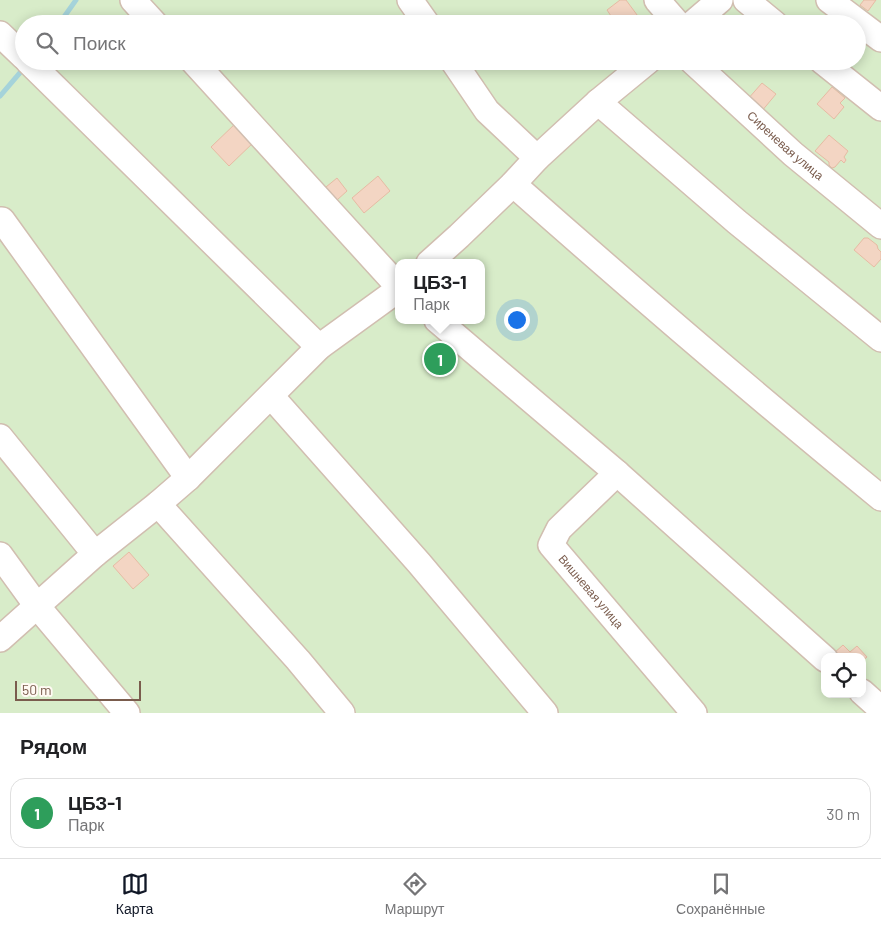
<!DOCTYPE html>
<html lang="ru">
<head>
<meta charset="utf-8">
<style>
  body { margin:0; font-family:Barlow,sans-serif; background:#f6f6f6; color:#202124 }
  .controls { position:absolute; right:15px; bottom:15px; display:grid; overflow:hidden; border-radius:10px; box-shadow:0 2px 12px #0003 }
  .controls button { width:45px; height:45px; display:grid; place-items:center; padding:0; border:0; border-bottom:1px solid #e0e0e0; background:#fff; color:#202124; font:25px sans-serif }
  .scale { position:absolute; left:15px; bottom:12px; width:126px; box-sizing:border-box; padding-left:5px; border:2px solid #7a5c4d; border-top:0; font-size:14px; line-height:18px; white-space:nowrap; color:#7a5c4d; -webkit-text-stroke:4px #fffaf3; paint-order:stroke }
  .you { position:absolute; left:516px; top:319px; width:18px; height:18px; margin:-12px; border:4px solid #fff; border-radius:50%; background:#1a73e8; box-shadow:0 0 0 8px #1a73e833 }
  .badge { display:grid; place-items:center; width:32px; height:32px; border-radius:50%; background:#111827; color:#fff; font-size:16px; font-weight:700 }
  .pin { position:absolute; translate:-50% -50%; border:2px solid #fff; box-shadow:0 1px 5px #0006 }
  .popup { position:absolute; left:395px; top:259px; width:90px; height:65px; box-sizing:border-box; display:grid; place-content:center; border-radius:10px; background:#fff; filter:drop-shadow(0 1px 4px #0005); font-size:16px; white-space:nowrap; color:#757577 }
  .popup b { font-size:19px; color:#202124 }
  .popup::after { content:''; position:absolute; left:50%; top:100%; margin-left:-10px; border:10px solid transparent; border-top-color:#fff }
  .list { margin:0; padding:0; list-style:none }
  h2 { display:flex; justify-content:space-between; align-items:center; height:65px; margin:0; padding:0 20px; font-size:21px }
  h2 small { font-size:16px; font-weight:400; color:#757577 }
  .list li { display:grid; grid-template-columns:32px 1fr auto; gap:15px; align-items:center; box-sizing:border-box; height:70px; margin:0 10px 10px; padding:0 10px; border:1px solid #e0e0e0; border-radius:15px }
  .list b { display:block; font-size:19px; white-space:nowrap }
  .list p { margin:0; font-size:16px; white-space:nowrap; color:#757577 }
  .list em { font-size:16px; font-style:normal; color:#757577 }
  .icon { flex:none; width:28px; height:28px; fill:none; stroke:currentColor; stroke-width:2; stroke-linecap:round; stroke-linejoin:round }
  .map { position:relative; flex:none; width:881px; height:713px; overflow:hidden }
  .search { position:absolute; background:#fff; box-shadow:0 2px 12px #0003; left:15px; right:15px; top:15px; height:55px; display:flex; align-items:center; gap:12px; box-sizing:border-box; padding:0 18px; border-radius:28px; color:#757577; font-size:19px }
  .sheet { height:145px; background:#fff }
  nav { display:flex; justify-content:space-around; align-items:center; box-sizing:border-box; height:70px; border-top:1px solid #e0e0e0; background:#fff; font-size:14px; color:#757577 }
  nav a { display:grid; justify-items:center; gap:2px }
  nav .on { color:#111827 }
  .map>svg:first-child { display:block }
</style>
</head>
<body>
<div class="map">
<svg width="881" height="713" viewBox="0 0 881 713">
  <rect width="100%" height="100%" fill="#fdf6ec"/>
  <path fill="#d8ecc9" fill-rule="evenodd" d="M0,0h881v713h-881zM24,24h833v37h-833zM399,263h82v57h-82zM825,657h37v37h-37z"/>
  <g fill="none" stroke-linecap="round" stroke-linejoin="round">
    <path stroke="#a5d3da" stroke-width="5" d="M59,24l17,-24
      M0,96l24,-28"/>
  </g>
  <path fill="#f3d5c3" stroke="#e6bba3" d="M620,0h6l17,23 -32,1 2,-5 -6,-9z
    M864,0h12l-8,11 -8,-6z
    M762,83l14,11 -15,18 -14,-12z
    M832,87l13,11 -5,5 4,4 -10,12 -17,-15z
    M237,122l18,19 -26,25 -18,-19z
    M829,135l19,16 -4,6 2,3 -2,3 -3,-3 -6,7 -3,1 -3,-3v-3l-14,-11z
    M378,176l12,15 -26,22 -12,-15z
    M337,178l10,13 -10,9 -11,-13z
    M864,238h4l9,7 1,4 3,3v7l-7,8 -20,-17z
    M129,552l20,23 -16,14 -20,-23z
    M843,645l7,7 7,-6 10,11 -5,4v-4h-26l-3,-3z"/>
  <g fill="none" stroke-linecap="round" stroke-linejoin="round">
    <defs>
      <g id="minor">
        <path d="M133,0l22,24"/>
        <path d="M410,0l17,24"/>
        <path d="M657,0l21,24"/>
        <path d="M746,0l29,24"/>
        <path d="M829,0l52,39"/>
        <path d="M692,24l28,-24"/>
        <path d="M0,34l24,23"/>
        <path d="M28,61l291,286"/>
        <path d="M193,61l206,226"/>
        <path d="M453,61l34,50 50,47"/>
        <path id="s1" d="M692,61l101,93 88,72"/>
        <path d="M822,61l59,47"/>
        <path d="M598,102l139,120 144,117"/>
        <path d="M513,184c121,107 243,212 368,314"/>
        <path d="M2,220l186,258"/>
        <path d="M429,263l30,-27 54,-52 24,-26 61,-56 50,-41"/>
        <path d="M437,320l180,153 208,186"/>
        <path d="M271,396l148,167 126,150"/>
        <path d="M0,437l95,117"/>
        <path id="s2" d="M617,473l-58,56 -8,16 143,168"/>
        <path d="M158,504l140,156 44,53"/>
        <path d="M0,555l37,51 90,107"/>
        <path d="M0,639l95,-85 63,-50 30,-26 131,-131 80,-58"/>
        <path d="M862,692l19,17"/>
      </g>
    </defs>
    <use href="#minor" stroke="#d1beb0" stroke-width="28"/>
    <use href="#minor" stroke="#fff" stroke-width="25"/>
  </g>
  <g text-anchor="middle" stroke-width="5" stroke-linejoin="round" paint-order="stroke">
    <g font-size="12" fill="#7a5c4d" stroke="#fffaf3">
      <text dy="4" stroke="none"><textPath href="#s1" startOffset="126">Сиреневая улица</textPath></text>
      <text dy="4" stroke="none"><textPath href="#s2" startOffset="160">Вишневая улица</textPath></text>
    </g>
  </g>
</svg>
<div class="controls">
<button><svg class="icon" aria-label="locate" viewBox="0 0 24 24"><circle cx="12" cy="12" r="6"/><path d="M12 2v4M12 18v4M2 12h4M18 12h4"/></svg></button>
</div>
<div class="scale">50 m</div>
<div class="you"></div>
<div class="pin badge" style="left:440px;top:359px;background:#2e9e5b">1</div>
<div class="popup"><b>ЦБЗ-1</b>Парк</div>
<div class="search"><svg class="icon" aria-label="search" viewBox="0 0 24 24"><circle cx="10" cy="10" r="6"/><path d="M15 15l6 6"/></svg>Поиск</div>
</div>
<section class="sheet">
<h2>Рядом<small></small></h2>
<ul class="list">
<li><span class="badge" style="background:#2e9e5b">1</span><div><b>ЦБЗ-1</b><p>Парк</p></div><em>30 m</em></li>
</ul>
</section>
<nav>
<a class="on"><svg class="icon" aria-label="map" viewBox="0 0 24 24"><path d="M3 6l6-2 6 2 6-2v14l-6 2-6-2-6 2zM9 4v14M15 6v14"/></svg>Карта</a>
<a><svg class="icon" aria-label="directions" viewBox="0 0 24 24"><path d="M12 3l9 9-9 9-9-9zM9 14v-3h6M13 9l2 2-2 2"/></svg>Маршрут</a>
<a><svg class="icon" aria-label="saved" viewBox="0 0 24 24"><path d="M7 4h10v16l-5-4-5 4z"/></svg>Сохранённые</a>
</nav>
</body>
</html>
